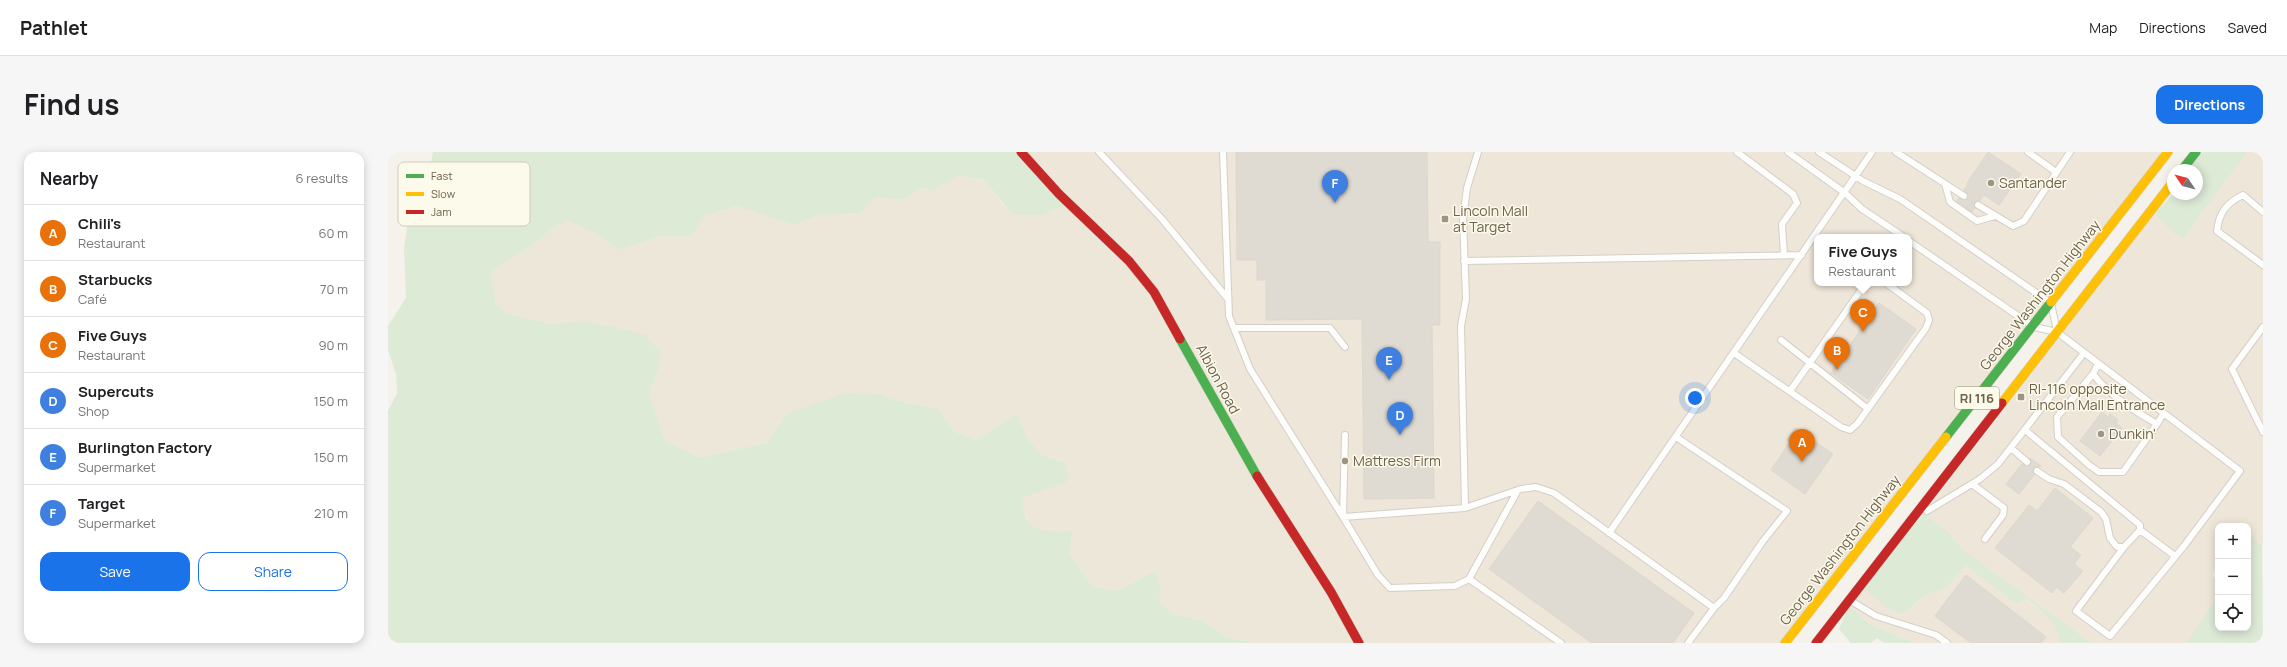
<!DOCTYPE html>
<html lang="en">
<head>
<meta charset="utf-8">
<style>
  body { margin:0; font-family:Manrope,sans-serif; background:#f6f6f6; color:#202124 }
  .controls { position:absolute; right:12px; bottom:12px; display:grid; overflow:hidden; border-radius:8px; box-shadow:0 2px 10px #0003 }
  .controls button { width:36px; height:36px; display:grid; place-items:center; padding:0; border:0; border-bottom:1px solid #e0e0e0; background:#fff; color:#202124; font:20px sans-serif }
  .compass { position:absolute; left:1779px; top:12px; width:36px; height:36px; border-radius:50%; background:#fff; box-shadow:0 2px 10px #0003; rotate:305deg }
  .you { position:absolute; left:1307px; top:246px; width:14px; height:14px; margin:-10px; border:3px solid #fff; border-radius:50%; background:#1a73e8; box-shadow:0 0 0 6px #1a73e833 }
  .badge { display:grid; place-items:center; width:26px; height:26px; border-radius:50%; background:#1a73e8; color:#fff; font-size:13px; font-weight:700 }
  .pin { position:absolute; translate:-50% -33px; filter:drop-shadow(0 1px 2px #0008) }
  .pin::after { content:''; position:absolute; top:21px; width:14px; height:12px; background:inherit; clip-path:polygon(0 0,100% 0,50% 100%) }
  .popup { position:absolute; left:1426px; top:82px; width:98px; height:52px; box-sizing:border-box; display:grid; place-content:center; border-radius:8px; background:#fff; filter:drop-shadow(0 1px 3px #0005); font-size:13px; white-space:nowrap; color:#757577 }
  .popup b { font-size:15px; color:#202124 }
  .popup::after { content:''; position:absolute; left:50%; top:100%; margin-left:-8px; border:8px solid transparent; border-top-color:#fff }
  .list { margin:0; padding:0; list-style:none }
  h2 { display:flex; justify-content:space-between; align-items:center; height:52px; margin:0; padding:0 16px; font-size:17px }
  h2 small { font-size:13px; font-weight:400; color:#757577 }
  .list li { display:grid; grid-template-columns:26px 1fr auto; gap:12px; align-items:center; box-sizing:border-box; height:56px; padding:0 16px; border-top:1px solid #e0e0e0 }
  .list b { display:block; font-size:15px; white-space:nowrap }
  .list p { margin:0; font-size:13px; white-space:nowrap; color:#757577 }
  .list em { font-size:13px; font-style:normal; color:#757577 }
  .actions { display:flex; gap:8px; padding:12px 16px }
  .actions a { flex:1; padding:9px 0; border:1px solid #1a73e8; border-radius:12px; text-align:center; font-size:14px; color:#1a73e8 }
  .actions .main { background:#1a73e8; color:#fff }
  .icon { flex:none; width:22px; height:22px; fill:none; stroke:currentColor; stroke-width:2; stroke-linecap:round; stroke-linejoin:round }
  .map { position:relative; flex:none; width:1875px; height:491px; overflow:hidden; border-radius:12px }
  header { display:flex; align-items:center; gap:24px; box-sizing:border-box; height:56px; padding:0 20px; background:#fff; border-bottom:1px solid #e0e0e0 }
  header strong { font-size:19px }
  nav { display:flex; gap:22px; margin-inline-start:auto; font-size:14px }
  .intro { display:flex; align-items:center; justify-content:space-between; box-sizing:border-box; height:96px; padding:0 24px }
  h1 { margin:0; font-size:28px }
  .button { padding:10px 18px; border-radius:12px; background:#1a73e8; color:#fff; font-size:14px; font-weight:700 }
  main { display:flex; gap:24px; padding:0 24px }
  aside { flex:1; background:#fff; border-radius:12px; box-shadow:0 2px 10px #0003 }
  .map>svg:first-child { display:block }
</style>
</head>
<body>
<header>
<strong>Pathlet</strong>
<nav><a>Map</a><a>Directions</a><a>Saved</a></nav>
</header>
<div class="intro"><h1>Find us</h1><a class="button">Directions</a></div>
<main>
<aside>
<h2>Nearby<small>6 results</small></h2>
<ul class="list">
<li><span class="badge" style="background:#e8710a">A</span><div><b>Chili's</b><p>Restaurant</p></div><em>60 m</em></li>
<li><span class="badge" style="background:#e8710a">B</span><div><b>Starbucks</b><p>Café</p></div><em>70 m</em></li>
<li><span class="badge" style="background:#e8710a">C</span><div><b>Five Guys</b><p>Restaurant</p></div><em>90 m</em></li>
<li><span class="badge" style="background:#3f7fe0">D</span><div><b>Supercuts</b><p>Shop</p></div><em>150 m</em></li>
<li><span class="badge" style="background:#3f7fe0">E</span><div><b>Burlington Factory</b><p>Supermarket</p></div><em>150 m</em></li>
<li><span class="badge" style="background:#3f7fe0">F</span><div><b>Target</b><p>Supermarket</p></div><em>210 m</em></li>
</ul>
<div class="actions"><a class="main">Save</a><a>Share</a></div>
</aside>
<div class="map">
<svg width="1875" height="491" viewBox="0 0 1875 491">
  <rect width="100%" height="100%" fill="#f4f2ea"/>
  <path fill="#ece7d8" d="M571,23l25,5 23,29 64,-5 73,69 215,370h-105l-28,-6 -26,-17 -27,-6 -14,-12 2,-14 -6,-17 -38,20 -25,-5 -23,-34 4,-20h-31l-11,-6 -9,-18v-10l42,-36 -23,-7 -14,-18 -10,-23 -42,26 -20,-8 -17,-23 -40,-8 -16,-6 -95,19 -19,28 -68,16 -35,-17 -16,-49 8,-19 -72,-52 -34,3 -44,-11 -11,-8 -5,-34 42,-26 16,-14 18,-11 30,14 22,16 41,-14 31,1 14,-22 35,-9 54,19 26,-10 40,-2 14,-16 29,3 19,-12 11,3z"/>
  <path fill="#eee6d8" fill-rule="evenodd" d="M633,0h1151l-383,491h-430l-215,-370zM1429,85h92v46h-92z
    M1859,0h16v393l-15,-10v-9h-30v39l-6,9 6,11v10l-32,48h-94l-126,-91 -19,-21 -23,-18 231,-300 29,25z
    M1578,414l49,36 10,-3 24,18 11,14 1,12h-146l-44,-18 -22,-19 14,-18 44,24 15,-15 25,-10z"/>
  <path fill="#ddead6" d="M45,0h588l50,52 -32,11 -27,-1 -28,-34 -25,-5 -26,16 -11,-3 -19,12 -28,-3 -15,16 -40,2 -26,10 -55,-19 -34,9 -14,22 -31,-1 -41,14 -22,-16 -30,-14 -18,11 -16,14 -42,26 5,34 11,8 44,11 34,-3 60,14 16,18 -4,20 -8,19 16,49 35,17 68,-16 19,-28 58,-21 37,2 16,6 40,8 17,23 20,8 42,-26 10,23 14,18 23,7 4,12 -2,8 -44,16c2,37 22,34 51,33l-4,21 23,34 25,5 38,-20 6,17 -2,14 14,12 27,6 26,17 28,6h-866v-232l9,-18 -1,-19 -8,-24v-24l18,-28 -2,-50 5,-32 19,-39z
    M1814,0h45l-63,86 -11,-5 -18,-20 18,-19h24v-24h-9z
    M1536,361l23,18 19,21 126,91h-31c-3,-22 -19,-31 -35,-44l-11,4 -49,-37 -19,21 -25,10 -15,15 -8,1 -12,-5 -24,-20z
    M1861,383l13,10 1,98h-77l32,-48v33h30z
    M1461,454l22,19 44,18h-31l-7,-5 -6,5h-20l-12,-14z"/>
  <path fill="#dfdbd2" stroke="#dcd7cd" d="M848,0h191l1,90h12v83h-8l2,173 -70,1 -2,-180 -96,1v-40h-9v-20h-20z
    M1600,0l33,22 -22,31 -15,-10 -5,6 -5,1 1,6 -3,4 -16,-11 3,-3 5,2 4,-2v-4l-4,-4 4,-6 -1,-1z
    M1491,151l37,26 -48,70 -37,-26z
    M1714,260l6,5 2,-3 8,6 -2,3 6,5 -22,28 -20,-15z
    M1407,276l38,26 -28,40 -34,-24 19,-28 -3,-2z
    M1642,306l11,8 -7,2v7l-15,19 -13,-10 16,-20 5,2 3,-1z
    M1667,336l38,30 -23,29 11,8 -7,9 9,7 -19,22 -8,-6 -4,6 -57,-45 34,-43 8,6z
    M1150,349l156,112 -21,30h-81l-103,-74z
    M1578,423l80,62 -5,6h-70l-36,-27z"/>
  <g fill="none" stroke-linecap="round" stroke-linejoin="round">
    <defs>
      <path id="lane" d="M711,0l63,67 66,80
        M835,0l6,164 21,53 93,148 122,-9 56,-19 15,-2 18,6 160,115 10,-10 39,-57 24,-30 -111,-74
        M1349,0l56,42 4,9 -15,21 2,31
        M1400,0l57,41 17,16 42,28
        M1431,0l44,29 37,18 151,104 5,24
        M1508,0l68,44
        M1640,0l28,20
        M1557,32l5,18 27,19 18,-5
        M1590,53l35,21 11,-5 46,-69
        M1875,60l-20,-17c-17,8 -24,18 -26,36l46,34
        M1521,89l125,86 23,5 183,139 -56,75 -74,90 -34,-25 48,-64
        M1076,109l338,-6
        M1875,175l-31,42 31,63
        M846,176h96l15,19
        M1393,188l87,69
        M1346,201l107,74 9,3 7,-6 69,-96 3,-8 -2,-7 -41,-30
        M1710,212l-5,10c17,22 40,36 64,50l7,-11
        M1705,222l-36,43 1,20 31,28 10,7h24l34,-48
        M1402,239l76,-108
        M1637,278l115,95v5l-16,17h-7l-7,-9 -4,-19 -5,-7 -37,-28 -15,-5 -12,-8
        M957,283l-2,82 35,58 12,13 65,-2 14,-7 49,-89
        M1623,296l16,14
        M1584,332l32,24 -1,7 -18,24
        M1077,356l-4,-182 5,-27 -3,-81 4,-30 11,-36
        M1539,359l53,-32 18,-15 86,-111
        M1752,378l35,26
        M1221,381l263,-381
        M1081,427l92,64
        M1463,449l25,15 60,19 11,8
        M1300,491l26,-35"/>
      <path id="fast" d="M1794,18l14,-18
        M792,187l77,137
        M1558,285l105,-135"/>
      <path id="slow" d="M1663,150l117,-150
        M1614,251l171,-221
        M1397,491l161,-206"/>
      <path id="jam" d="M633,0l38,42 70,67 25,31 26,47
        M869,324l74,116 28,51
        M1428,491l186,-240"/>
    </defs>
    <use href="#lane" stroke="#d3cfc8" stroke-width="8"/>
    <use href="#fast" stroke="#d2cec5" stroke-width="10"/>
    <use href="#slow" stroke="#d2cec5" stroke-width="10"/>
    <use href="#jam" stroke="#d2cec5" stroke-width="10"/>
    <use href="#lane" stroke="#fdfdfc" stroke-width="6"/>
    <use href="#fast" stroke="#4caf50" stroke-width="9"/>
    <use href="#slow" stroke="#ffc107" stroke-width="9"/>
    <use href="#jam" stroke="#c62828" stroke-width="9"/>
  </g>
  <g fill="#9d9484" stroke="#fcfaea" stroke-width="1.5">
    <circle cx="1603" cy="31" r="4"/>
    <rect x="1053" y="63" width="8" height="8" rx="2"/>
    <rect x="1629" y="241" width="8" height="8" rx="2"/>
    <circle cx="1713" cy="282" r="4"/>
    <circle cx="957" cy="309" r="4"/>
  </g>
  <g text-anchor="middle" stroke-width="3" stroke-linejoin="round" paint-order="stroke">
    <rect fill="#fcfaea" stroke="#998f7c" stroke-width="1" x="1567" y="235" width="44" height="22" rx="3"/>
    <g font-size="13" font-weight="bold" fill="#6e614d">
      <text x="1589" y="251">RI 116</text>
    </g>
    <g font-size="14" fill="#6e614d" stroke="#fcfaea" text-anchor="start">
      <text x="1611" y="36">Santander</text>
      <text x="1065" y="64">Lincoln Mall<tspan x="1065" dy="16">at Target</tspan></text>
      <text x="1641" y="242">RI-116 opposite<tspan x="1641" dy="16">Lincoln Mall Entrance</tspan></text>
      <text x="1721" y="287">Dunkin'</text>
      <text x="965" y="314">Mattress Firm</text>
    </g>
    <g font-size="14" fill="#6e614d" stroke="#fcfaea">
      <text transform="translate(1652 143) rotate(-52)" y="5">George Washington Highway</text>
      <text transform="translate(830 227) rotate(62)" y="5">Albion Road</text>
      <text transform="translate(1452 398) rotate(-52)" y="5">George Washington Highway</text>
    </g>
  </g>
  <rect x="10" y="10" width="132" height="64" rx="6" fill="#fcfaea" stroke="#d1ccbb" stroke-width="1"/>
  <rect x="18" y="22" width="18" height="4" fill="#4caf50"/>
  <rect x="18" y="40" width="18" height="4" fill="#ffc107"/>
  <rect x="18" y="58" width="18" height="4" fill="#c62828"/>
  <g font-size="11" fill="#6e614d">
    <text x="43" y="28">Fast</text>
    <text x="43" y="46">Slow</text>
    <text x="43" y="64">Jam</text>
  </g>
</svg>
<div class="controls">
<button>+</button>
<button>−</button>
<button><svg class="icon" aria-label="locate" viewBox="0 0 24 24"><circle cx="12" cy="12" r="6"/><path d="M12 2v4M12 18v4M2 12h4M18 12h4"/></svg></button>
</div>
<svg class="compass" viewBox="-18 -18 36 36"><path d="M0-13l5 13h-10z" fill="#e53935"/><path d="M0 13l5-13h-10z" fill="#757577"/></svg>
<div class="you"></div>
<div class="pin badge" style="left:1414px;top:310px;background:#e8710a">A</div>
<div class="pin badge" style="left:1449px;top:218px;background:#e8710a">B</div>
<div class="pin badge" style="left:1475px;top:180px;background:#e8710a">C</div>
<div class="popup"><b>Five Guys</b>Restaurant</div>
<div class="pin badge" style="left:1012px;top:283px;background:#3f7fe0">D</div>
<div class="pin badge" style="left:1001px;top:228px;background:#3f7fe0">E</div>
<div class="pin badge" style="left:947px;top:51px;background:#3f7fe0">F</div>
</div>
</main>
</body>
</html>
